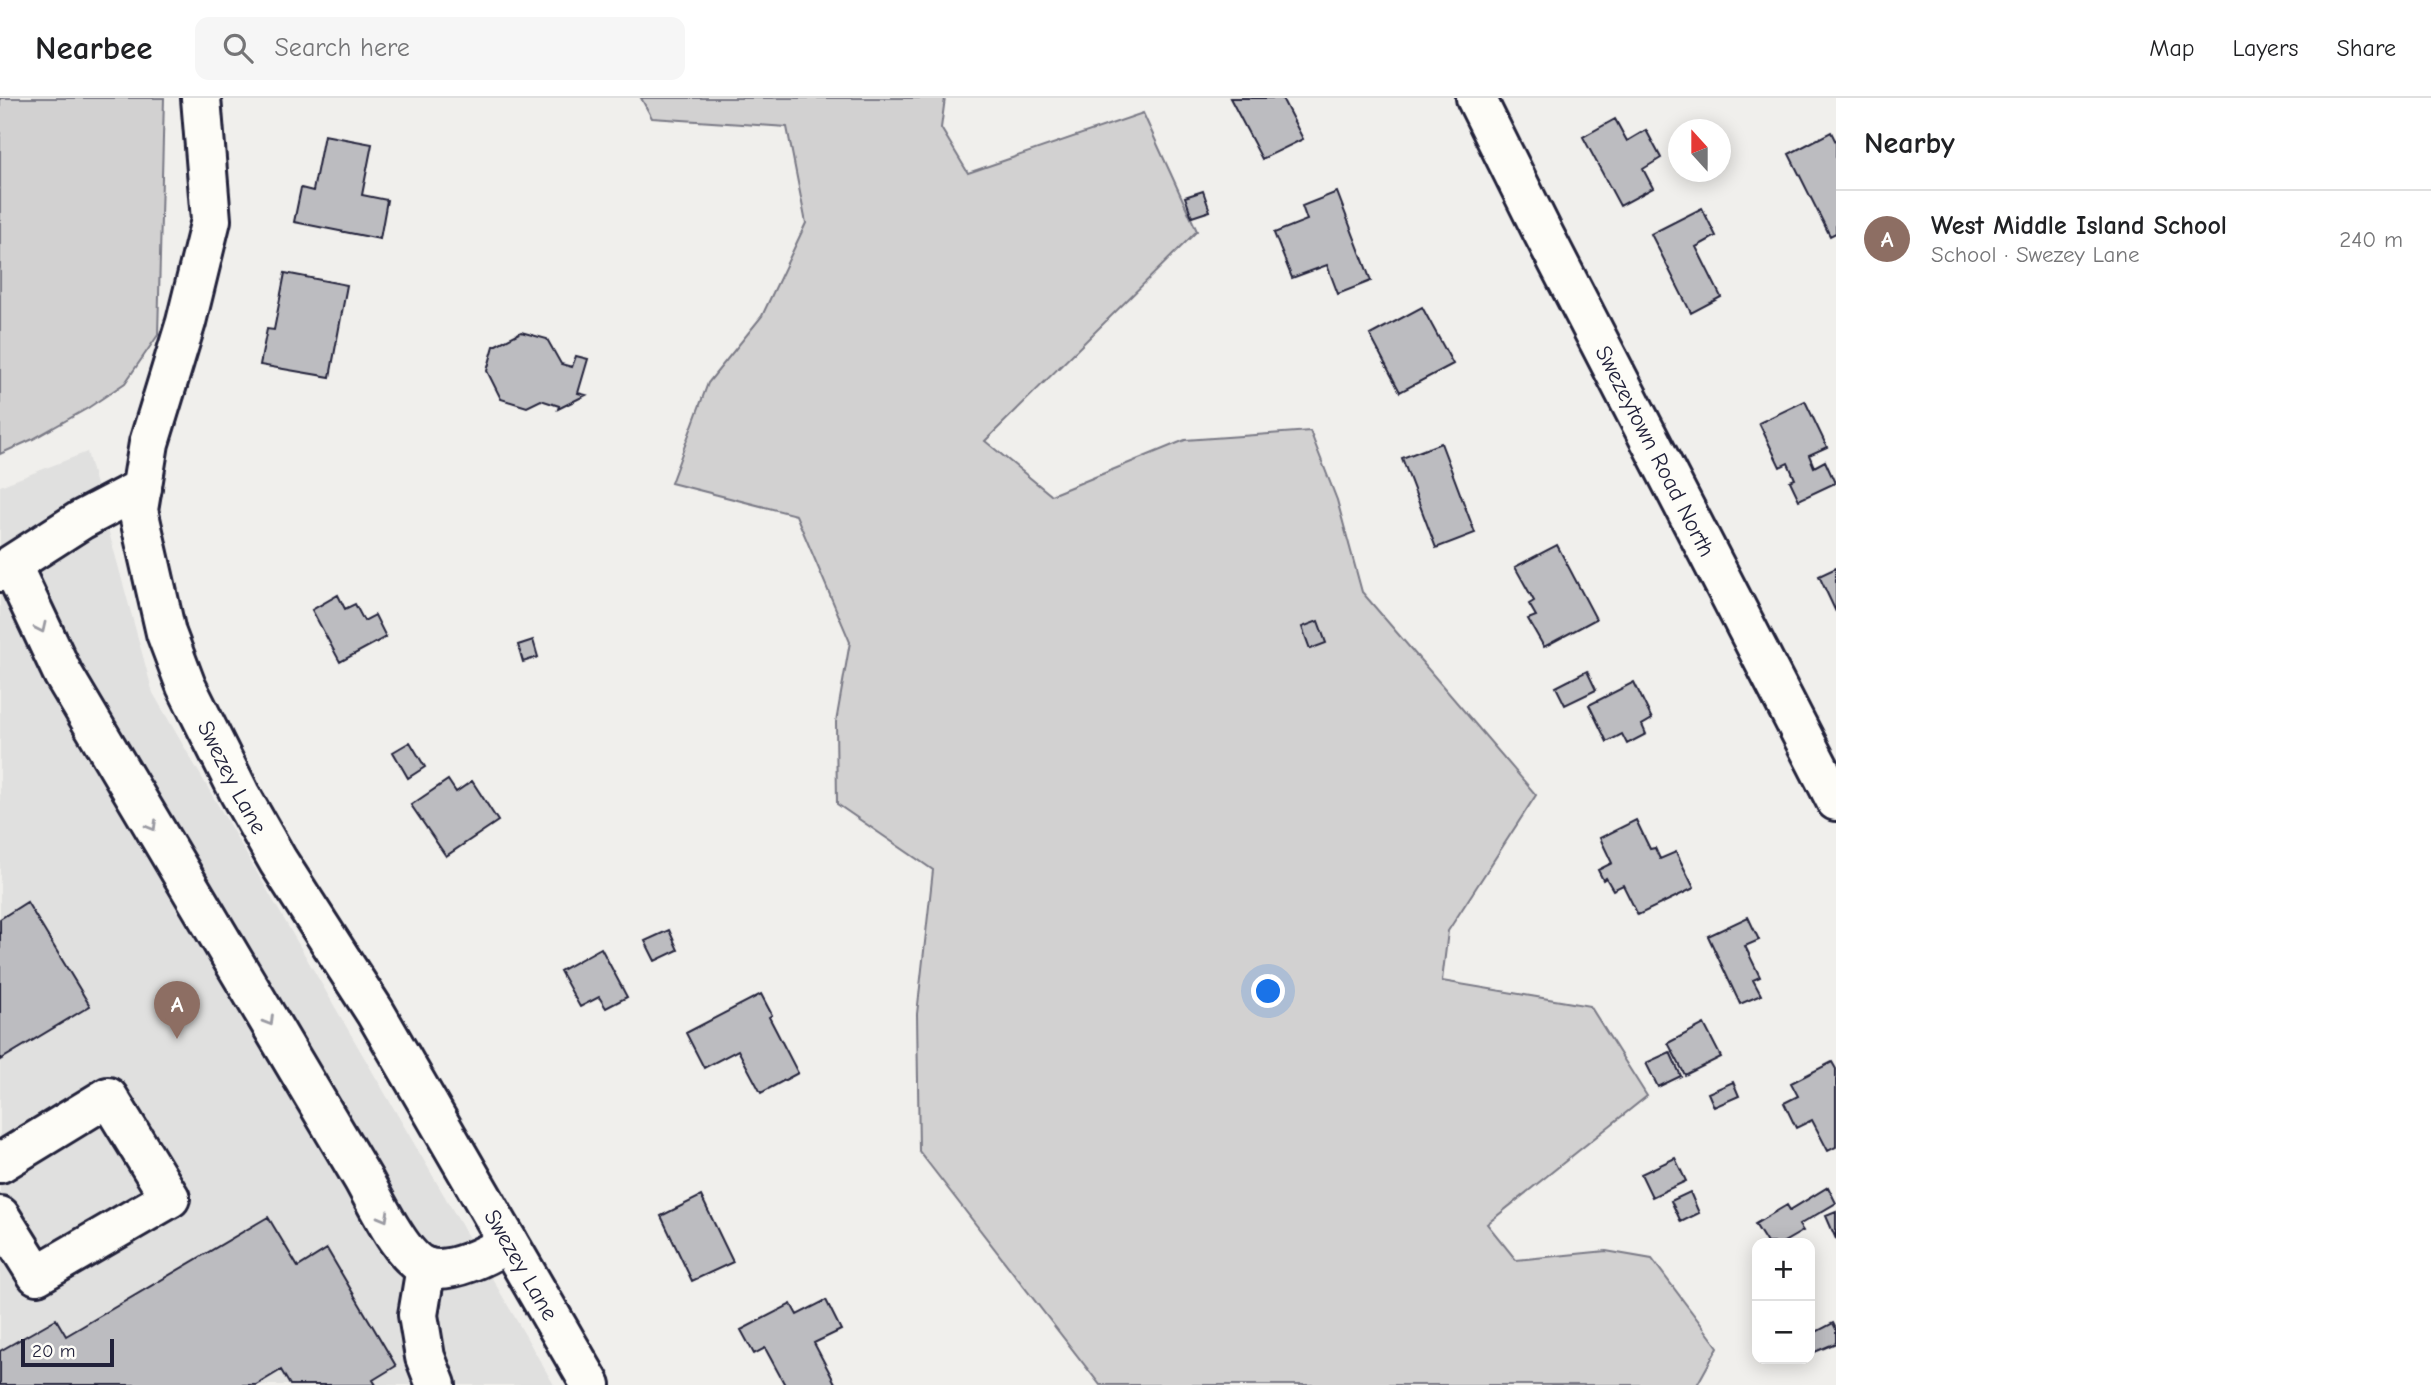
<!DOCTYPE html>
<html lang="en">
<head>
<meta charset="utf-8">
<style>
  body { margin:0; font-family:"Comic Neue",sans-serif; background:#f6f6f6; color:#202124 }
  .controls { position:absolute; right:21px; bottom:21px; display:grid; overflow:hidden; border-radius:14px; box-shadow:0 4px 18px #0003 }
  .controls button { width:63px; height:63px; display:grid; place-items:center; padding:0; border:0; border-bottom:2px solid #e0e0e0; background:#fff; color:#202124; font:35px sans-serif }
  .compass { position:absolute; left:1668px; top:21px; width:63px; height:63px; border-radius:50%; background:#fff; box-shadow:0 4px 18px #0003; rotate:339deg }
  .scale { position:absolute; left:21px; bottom:18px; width:93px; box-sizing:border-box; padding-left:7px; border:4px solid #22223b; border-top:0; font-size:19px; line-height:24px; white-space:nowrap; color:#22223b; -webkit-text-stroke:5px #fdfcf7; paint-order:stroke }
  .you { position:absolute; left:1269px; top:894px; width:24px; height:24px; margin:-18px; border:5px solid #fff; border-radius:50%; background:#1a73e8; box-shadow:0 0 0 10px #1a73e833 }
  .badge { display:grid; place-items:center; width:46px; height:46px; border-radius:50%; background:#7c3aed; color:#fff; font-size:23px; font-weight:700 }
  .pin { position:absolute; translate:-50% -58px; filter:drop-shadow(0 2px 4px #0008) }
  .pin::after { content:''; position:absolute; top:37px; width:24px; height:21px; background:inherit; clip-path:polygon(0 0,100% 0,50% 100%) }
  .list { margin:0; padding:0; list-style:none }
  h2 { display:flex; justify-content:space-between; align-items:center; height:91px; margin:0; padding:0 28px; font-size:30px }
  h2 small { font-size:23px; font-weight:400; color:#757577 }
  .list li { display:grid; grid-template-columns:46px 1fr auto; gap:21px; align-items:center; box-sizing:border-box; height:98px; padding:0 28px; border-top:2px solid #e0e0e0 }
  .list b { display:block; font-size:26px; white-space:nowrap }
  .list p { margin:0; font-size:23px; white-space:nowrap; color:#757577 }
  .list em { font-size:23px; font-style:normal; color:#757577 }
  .icon { flex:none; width:38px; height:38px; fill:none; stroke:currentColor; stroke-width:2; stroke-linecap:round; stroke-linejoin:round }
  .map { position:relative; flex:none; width:1836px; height:1287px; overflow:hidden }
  header { display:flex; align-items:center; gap:42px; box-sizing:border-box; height:98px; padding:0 35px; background:#fff; border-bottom:2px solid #e0e0e0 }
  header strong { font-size:33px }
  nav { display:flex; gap:38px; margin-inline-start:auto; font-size:24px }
  .search { width:490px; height:63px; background:#f6f6f6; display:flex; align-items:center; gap:18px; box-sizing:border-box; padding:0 24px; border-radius:14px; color:#757577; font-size:26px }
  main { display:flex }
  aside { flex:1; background:#fff }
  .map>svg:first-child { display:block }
</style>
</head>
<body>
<header>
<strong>Nearbee</strong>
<div class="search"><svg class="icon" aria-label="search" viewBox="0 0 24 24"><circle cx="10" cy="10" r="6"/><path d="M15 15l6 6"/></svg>Search here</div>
<nav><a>Map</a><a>Layers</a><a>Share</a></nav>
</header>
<main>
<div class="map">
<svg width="1836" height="1287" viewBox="0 0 1836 1287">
  <rect width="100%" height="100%" fill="#f0efec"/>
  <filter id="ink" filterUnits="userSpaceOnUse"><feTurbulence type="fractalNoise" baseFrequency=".0143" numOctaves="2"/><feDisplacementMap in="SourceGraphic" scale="14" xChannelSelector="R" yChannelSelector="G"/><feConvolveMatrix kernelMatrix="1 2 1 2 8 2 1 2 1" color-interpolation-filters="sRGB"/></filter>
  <g filter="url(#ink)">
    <path fill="#e0e0df" d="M87,354l66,241 401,692h-554v-899z"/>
    <path fill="#d2d1d1" stroke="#7a7a86" stroke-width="2" d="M0,0h164l-6,237 -33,48 -37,25 -55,31 -33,15z
      M641,0h304l-4,30 27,45 175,-60 54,118 -212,210 66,54 134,-55 125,-9 27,69 25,92 174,203 -88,136 -6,50 148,25 57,90 -160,128 29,36 90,-9 46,8 66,88 -21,38h-597l-181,-234 -2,-137 16,-144 -96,-66 -1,-82 14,-80 -54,-127 -125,-32 37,-100 54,-67 44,-93 -19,-96 -135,-9z"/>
    <path fill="#bcbcc0" stroke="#22223b" stroke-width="2" d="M1230,0h52l21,41 -41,20z
      M1615,21l12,22 19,-11 15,28 -18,11 10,19 -33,18 -37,-69z
      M1831,34l5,10v91l-6,3 -41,-82z
      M324,37l48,9 -10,51 25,5 -7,39 -86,-17 7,-34 12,3z
      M1203,93l7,20 -18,6 -7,-20z
      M1337,94l34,89 -33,13 -11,-29 -35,13 -18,-45 33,-13 -5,-14z
      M1702,110l14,28 -20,11 25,50 -30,16 -40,-79z
      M285,175l62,12 -17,92 -70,-12 7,-36 7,1z
      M1422,209l31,57 -53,28 -30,-57z
      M521,234l26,7 14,25 11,3 4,-11 12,3 -10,34 8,2 -28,14 1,-3 -18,-6 -14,7 -26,-8 -14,-28 7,-25z
      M1805,303l22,46 -18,8 5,12 11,-6 10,22 -36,17 -9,-19 5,-2 -7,-16 -8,4 -21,-44z
      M1441,345l34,90 -39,15 -34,-90z
      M1557,447l39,74 -52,28 -16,-28 8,-3 -7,-12 5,-3 -19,-34z
      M1836,470v44l-17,-36z
      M338,497l7,14 10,-5 9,17 11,-6 11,22 -46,25 -28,-52z
      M1318,523l8,22 -16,6 -8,-22z
      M533,542l5,17 -15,5 -5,-17z
      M1587,573l9,19 -31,15 -9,-18z
      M1634,584l18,37 -10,6 4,9 -19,10 -5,-10 -15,8 -18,-37z
      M410,644l15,25 -17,11 -15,-26z
      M448,682l8,12 16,-11 26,40 -52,35 -35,-51z
      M1636,722l14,29 5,-1 5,11 16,-7 18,36 -56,27 -15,-30 -10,5 -7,-12 -3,2 -5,-10 14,-7 -12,-25z
      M27,804l63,104 -90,54v-141z
      M1748,819l11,23 -14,6 15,31 -7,3 8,15 -21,9 -32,-68z
      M669,832l9,20 -23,11 -10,-20z
      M601,850l26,49 -21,11 -7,-11 -19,10 -20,-36z
      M761,896l11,21 -3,2 29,56 -37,20 -23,-43 -34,18 -18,-35z
      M1704,926l17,33 -36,18 -17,-32z
      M1670,954l11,24 -23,11 -12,-24z
      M1832,964l4,7v78l-8,4 -16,-31 -16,8 -12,-25 14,-7 -7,-13z
      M1733,984l6,14 -25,11 -6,-14z
      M1675,1060l11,23 -34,16 -11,-23z
      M1828,1089l8,16 -37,22 4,6 -21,12h-15l-12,-19 32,-19 3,5z
      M1690,1094l9,21 -18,9 -10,-21z
      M701,1098l32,66 -41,19 -31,-65z
      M1836,1114v27l-10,-23z
      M268,1119l30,50 29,-18 69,117 -23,14 3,5h-86l-9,-15 -25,15h-256v-34l56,-32 10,17z
      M826,1202l15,30 -27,13 21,40 -5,2h-45l-20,-37 -11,6 -13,-24 50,-26 6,11z
      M1833,1225l3,6v14l-26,11v-19z"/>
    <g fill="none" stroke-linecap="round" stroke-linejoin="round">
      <defs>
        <g id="minor">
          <path id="s1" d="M201,0l10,122 -25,102 -37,121 -11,67 28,123 20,53 54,108 38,67 97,151 216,373"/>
          <path id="s2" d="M1476,0l66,133 294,570"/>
          <path d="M12,468l51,108 300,505c13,23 39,80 63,88 24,8 63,-12 82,-25"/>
          <path d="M0,474l81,-52 61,-32"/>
          <path d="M0,1065l108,-66 62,101 -133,77 -37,-59"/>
          <path d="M426,1169l-8,48 7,42 11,28"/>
        </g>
      </defs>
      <use href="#minor" stroke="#22223b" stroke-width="44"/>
      <use href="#minor" stroke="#fdfcf7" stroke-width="38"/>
    </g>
    <defs><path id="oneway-chevron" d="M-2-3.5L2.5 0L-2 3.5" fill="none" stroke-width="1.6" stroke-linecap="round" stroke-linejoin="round" transform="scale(1.75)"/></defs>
    <g stroke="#9a9aa2">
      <use href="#oneway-chevron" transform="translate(41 530) rotate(65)"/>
      <use href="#oneway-chevron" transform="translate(152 728) rotate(60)"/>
      <use href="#oneway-chevron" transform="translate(269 923) rotate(59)"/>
      <use href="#oneway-chevron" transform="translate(384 1119) rotate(61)"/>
    </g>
  </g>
  <g text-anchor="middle" stroke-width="6" stroke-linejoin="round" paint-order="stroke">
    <g font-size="23" fill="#22223b" stroke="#fdfcf7">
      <text dy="8" stroke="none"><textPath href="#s2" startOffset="396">Swezeytown Road North</textPath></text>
      <text dy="8" stroke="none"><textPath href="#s1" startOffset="707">Swezey Lane</textPath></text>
      <text dy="8" stroke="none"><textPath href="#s1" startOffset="1274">Swezey Lane</textPath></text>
    </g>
  </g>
</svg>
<div class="controls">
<button>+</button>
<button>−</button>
</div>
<svg class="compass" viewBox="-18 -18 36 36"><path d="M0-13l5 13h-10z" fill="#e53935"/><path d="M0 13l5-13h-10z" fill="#757577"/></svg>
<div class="scale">20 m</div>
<div class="you"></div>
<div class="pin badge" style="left:177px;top:941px;background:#8d6e63">A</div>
</div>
<aside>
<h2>Nearby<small></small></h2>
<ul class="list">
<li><span class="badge" style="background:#8d6e63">A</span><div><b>West Middle Island School</b><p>School · Swezey Lane</p></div><em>240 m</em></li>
</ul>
</aside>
</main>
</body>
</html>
